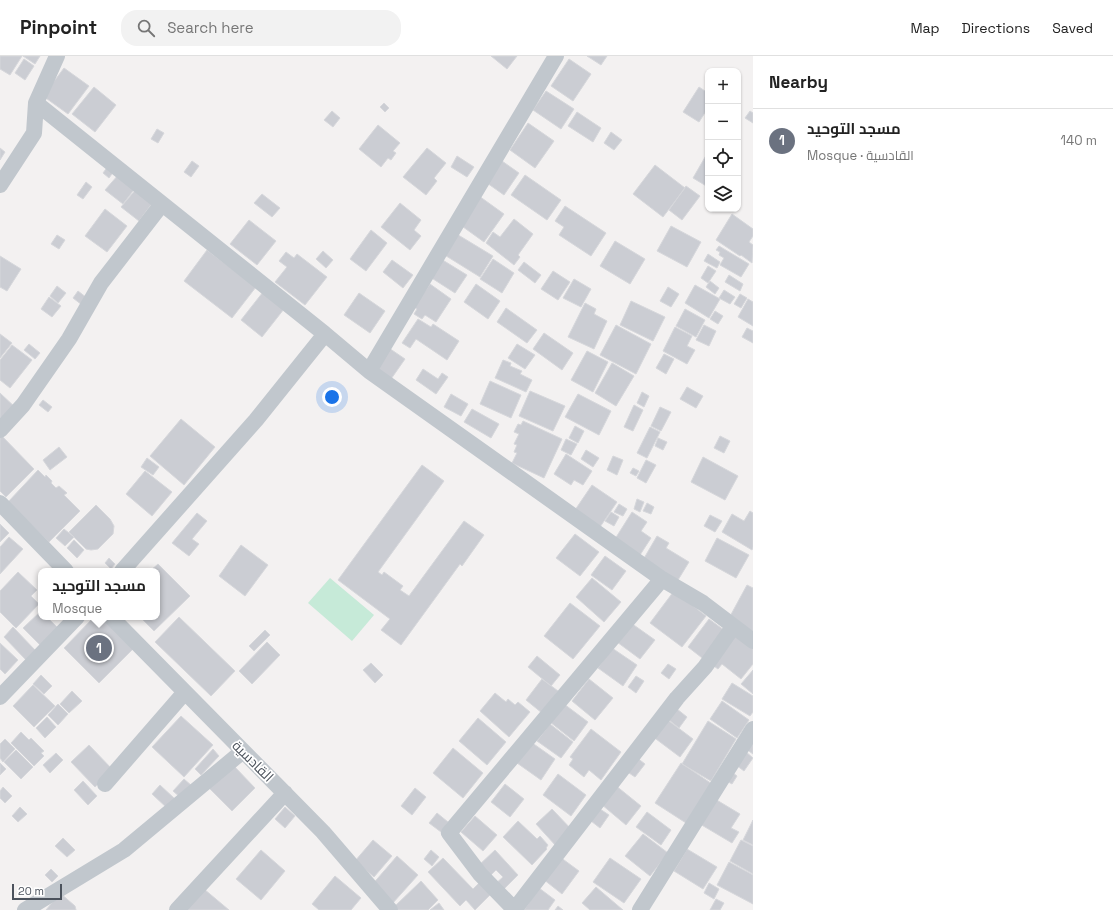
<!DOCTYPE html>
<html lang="en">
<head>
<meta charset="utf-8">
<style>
  body { margin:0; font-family:"Space Grotesk",Cairo,sans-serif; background:#f2f2f2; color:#222 }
  .controls { position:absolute; right:12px; top:12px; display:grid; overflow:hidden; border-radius:8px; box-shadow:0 1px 3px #0004 }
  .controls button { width:36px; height:36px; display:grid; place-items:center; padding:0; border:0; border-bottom:1px solid #e0e0e0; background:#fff; color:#222; font:20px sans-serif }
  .scale { position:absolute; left:12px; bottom:10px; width:50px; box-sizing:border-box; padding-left:4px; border:2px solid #4b525c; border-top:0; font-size:11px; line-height:14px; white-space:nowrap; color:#4b525c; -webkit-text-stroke:3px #fff; paint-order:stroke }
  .you { position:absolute; left:332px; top:341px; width:14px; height:14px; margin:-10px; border:3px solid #fff; border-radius:50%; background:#1a73e8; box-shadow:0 0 0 6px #1a73e833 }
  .badge { display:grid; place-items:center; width:26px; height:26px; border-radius:50%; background:#0f766e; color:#fff; font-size:13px; font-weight:700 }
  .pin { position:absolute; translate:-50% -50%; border:2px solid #fff; box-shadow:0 1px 4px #0006 }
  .popup { position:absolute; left:38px; top:512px; width:122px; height:52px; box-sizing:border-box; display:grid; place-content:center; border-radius:8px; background:#fff; filter:drop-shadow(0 1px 3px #0005); font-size:13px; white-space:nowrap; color:#767676 }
  .popup b { font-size:15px; color:#222 }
  .popup::after { content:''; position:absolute; left:50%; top:100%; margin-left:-8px; border:8px solid transparent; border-top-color:#fff }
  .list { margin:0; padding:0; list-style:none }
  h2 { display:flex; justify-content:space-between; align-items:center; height:52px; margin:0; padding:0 16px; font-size:17px }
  h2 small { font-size:13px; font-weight:400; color:#767676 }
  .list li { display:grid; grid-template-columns:26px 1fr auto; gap:12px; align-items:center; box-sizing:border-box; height:64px; padding:0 16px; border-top:1px solid #e0e0e0 }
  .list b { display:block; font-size:15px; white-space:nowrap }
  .list p { margin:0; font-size:13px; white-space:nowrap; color:#767676 }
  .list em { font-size:13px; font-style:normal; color:#767676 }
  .icon { flex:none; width:22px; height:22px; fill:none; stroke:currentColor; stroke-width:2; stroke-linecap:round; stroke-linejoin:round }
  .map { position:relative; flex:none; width:753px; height:854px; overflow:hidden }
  header { display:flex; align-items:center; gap:24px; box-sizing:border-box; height:56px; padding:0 20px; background:#fff; border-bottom:1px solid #e0e0e0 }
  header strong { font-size:19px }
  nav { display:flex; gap:22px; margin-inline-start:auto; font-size:14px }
  .search { width:280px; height:36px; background:#f2f2f2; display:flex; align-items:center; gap:10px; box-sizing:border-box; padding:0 14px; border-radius:16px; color:#767676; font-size:15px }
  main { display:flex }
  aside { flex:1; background:#fff }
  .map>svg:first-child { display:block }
</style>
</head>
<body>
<header>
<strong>Pinpoint</strong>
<div class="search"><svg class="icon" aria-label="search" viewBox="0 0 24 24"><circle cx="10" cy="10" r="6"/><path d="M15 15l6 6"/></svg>Search here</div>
<nav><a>Map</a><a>Directions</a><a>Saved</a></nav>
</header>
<main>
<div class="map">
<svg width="753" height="854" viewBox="0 0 753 854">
  <rect width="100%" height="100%" fill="#f3f1f1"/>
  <path fill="#c6ead8" d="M330,522l44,37 -22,26 -44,-38z"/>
  <path fill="#cbcdd3" stroke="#d6d7db" d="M0,0h22l-12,19 -10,-6z
    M23,0h17l-5,8z
    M491,0h26l-10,13z
    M587,0h20l-6,9z
    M24,3l10,7 -9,14 -10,-7z
    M569,3l22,15 -18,27 -22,-15z
    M64,12l25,18 -21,28 -25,-18z
    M94,31l22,18 -21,27 -23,-18z
    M699,31l9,6v15l-9,14 -16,-10z
    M546,35l28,18 -13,20 -28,-19z
    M384,47l5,5 -4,4 -5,-5z
    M332,55l8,7 -7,9 -9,-7z
    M750,55l3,2v10l-8,-5z
    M577,56l24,16 -8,14 -25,-16z
    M528,67l26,18 -19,27 -25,-18z
    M378,69l22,18 -7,8 3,2 -5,7 -3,-2 -7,9 -22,-18z
    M157,73l7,4 -6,10 -7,-4z
    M611,76l11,8 -8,10 -10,-7z
    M0,92l5,4 -5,8z
    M427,92l19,15 -12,15 3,3 -11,14 -23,-18z
    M708,96v35l-15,-9z
    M457,100l17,11 -7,10 -16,-10z
    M192,105l7,5 -8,11 -7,-5z
    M502,105l17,12 -15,22 -17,-12z
    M111,106l6,5 -8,11 -6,-5z
    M655,109l30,23 -22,29 -30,-23z
    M119,118l17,13 -13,17 -18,-14z
    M525,119l36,25 -14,20 -36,-25z
    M86,126l6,5 -9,12 -6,-4z
    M686,130l14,10 -18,24 -13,-10z
    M137,132l16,14 -14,19 -18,-14z
    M262,138l18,14 -8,9 -18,-14z
    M479,140l25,18 -20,28 -25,-18z
    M400,147l21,17 -7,10 7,6 -11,14 -29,-23z
    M565,150l41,27 -15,23 -32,-21 5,-8 -9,-6z
    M105,153l22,17 -20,26 -22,-16z
    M732,158l21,15v7l-4,6 4,3 -1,18 -11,-8 -1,1 -24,-16z
    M514,163l19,15 -15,21 2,2 -6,8 -28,-22 7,-11 7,5z
    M249,164l27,21 -19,24 -27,-21z
    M671,170l30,16 -14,25 -30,-16z
    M371,174l16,13 -21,28 -16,-12z
    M455,177l38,23 -13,21 -37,-23z
    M57,179l8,5 -6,9 -8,-5z
    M615,185l30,18 -15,25 -30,-18z
    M719,190l30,18 -8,13 -21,-12 4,-7 -5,-3 1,-3 -4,-2z
    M207,194l49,37 -24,31 -48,-37z
    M323,195l10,9 -7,8 -10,-9z
    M286,196l8,6 3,-4 30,23 -22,28 -30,-23 12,-15 -8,-6z
    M708,198l12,8 -3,6 -13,-7z
    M0,200l21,13 -14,22 -7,-4z
    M441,203l26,16 -12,18 -25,-16z
    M493,203l21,14 -12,20 -22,-14z
    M392,204l21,15 -10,13 -20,-16z
    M524,206l17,13 -6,8 -17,-13z
    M708,210l8,5 -8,12 -7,-5z
    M553,215l17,11 -12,18 -17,-11z
    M729,219l14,9 -3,7 -15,-9z
    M574,223l17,10 -10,18 -18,-9z
    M710,225l9,7 -4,6 -9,-7z
    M430,228l21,15 -15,23 -11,-7 -3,4 -8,-5 3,-5 -3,-2z
    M476,228l24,17 -12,18 -24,-17z
    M695,229l25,14 -11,19 -24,-15z
    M57,230l9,7 -8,10 -8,-7z
    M668,231l11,7 -8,13 -11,-6z
    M724,234l11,7 -5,7 -11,-6z
    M78,235l9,7 -5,7 -9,-7z
    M263,236l21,17 -22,28 -21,-17z
    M359,237l26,18 -15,22 -26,-18z
    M740,238l7,4 -6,10 -7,-4z
    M49,241l12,9 -9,11 -11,-8z
    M748,243l5,3v24l-15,-9z
    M631,245l34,16 -12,24 -33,-16z
    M585,247l11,6 -2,5 13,7 -13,28 -26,-12z
    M506,252l31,22 -10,13 -30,-21z
    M685,253l20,11 -9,17 -20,-11z
    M715,255l8,5 -5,8 -8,-5z
    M418,263l13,8 2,-3 26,17 -12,19 -31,-21 -6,9 -8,-5z
    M616,269l35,19 -15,30 -36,-19z
    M704,269l12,6 -7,15 -13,-6z
    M675,271l17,9 -5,10 8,4 -8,14 -24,-13z
    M747,272l6,3v12l-11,-6z
    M544,277l29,20 -11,17 -29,-21z
    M0,278l12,9 -12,15z
    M29,288l11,9 -5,6 -11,-9z
    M383,288l22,15 -14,20 -21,-16z
    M517,288l18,11 -10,14 -17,-11z
    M12,289l20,15 -22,28 -10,-8v-20z
    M587,295l21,11 -15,30 -22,-12z
    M664,298l10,5 -8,15 -10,-6z
    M503,304l8,3 -1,3 12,5 -2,3 12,6 -6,12 -31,-14z
    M612,307l22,13 -18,30 -21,-13z
    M423,313l15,10 4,-6 6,4 -12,17 -20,-14z
    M490,325l31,14 -10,23 -31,-14z
    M687,331l16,9 -7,12 -16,-9z
    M530,335l35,15 -12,25 -34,-15z
    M642,336l7,4 -5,11 -7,-4z
    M0,337l17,16 -17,17z
    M451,338l17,10 -7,12 -17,-9z
    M578,338l33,17 -12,24 -34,-18z
    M43,344l9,7 -4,5 -9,-7z
    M634,349l9,5 -10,21 -9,-4z
    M660,351l11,5 -10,19 -10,-5z
    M472,353l27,15 -8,14 -27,-16z
    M181,363l34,28 -31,38 -34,-29z
    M523,365l39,18 -18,39 -32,-15 5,-10 -3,-1 3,-7 -3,-1 5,-10 -5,-2 4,-8 3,1z
    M575,370l9,5 -6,12 -9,-5z
    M650,371l10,5 -13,26 -10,-5z
    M0,378l34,35 -28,28 -6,-6z
    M720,380l10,5 -6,12 -10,-5z
    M658,382l9,4 -4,8 -8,-4z
    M566,383l11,5 -6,11 -10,-5z
    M59,391l8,10 -17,13 -7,-10z
    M586,394l13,8 -6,9 -12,-8z
    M566,398l26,17 -9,14 -9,-5 -3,5 -17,-11z
    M613,400l10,4 -6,15 -10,-5z
    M703,401l35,19 -13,24 -34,-18z
    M147,402l12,9 -6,8 -12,-8z
    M646,404l10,5 -10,18 -9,-5z
    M422,409l22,16 -66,91 4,3 2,-3 19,14 -3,4 9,6 55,-75 20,14 -22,31 -2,-2 -59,81 -20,-15 9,-11 -52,-39z
    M633,412l6,3 -3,5 -6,-3z
    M38,414l7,7 1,-2 6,6 -1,2 5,5 3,-2 8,7 -3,2 16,16 -31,31 -41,-40z
    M145,415l27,21 -20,24 -26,-22z
    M592,429l25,17 -17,25 -25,-17z
    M637,443l7,3 -4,10 -6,-3z
    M647,447l7,4 -3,7 -8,-3z
    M619,448l8,5 -4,7 -9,-4z
    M96,449l14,14 4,7 -1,8 -15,15 -7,1 -5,-1 -17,-17z
    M750,455l3,2v34l-1,3 -30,-18 10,-18 12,7z
    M611,456l8,5 -5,9 -9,-5z
    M632,456l15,10 -6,9 10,7 -11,17 -25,-16z
    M197,457l10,8 -15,18 7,5 -10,12 -17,-13z
    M710,459l12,6 -7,11 -11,-6z
    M0,468l9,9 -9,9z
    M64,473l10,8 -9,9 -9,-8z
    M575,478l24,18 -19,24 -24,-18z
    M657,480l12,7 -3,5 23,14 -11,18 -35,-20z
    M9,481l14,12 -23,25v-27z
    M717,482l32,17 -13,23 -31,-17z
    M74,484l10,10 -7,8 -10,-10z
    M241,489l27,20 -23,31 -26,-20z
    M605,500l21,15 -14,19 -21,-15z
    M109,502l6,6 -4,5 -6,-6z
    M158,508l32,32 -36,35 -14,-14h17v-46h-7z
    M18,516l19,18 -6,6 8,8 -23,24 -16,-16v-21z
    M592,522l29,24 -17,20 -28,-25z
    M747,529l6,3v46l-25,-14z
    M674,535l32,25 -24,31 -32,-24z
    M570,547l30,23 -27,33 -29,-23z
    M41,555v6h6l13,13 -18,17 -19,-19z
    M94,561h9l31,31 -35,35 -35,-35z
    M179,561l56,54 -24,25 -56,-54z
    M709,563l19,14 -22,28 -18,-14z
    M631,567l24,17 -15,19 -23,-17z
    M13,571l22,23 -9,10 -22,-23z
    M265,574l5,5 -16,16 -5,-5z
    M736,577l17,13v18l-12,15 -19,-15 -4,5 -7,-5z
    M267,586l13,13 -28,29 -13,-13z
    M0,587l18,17 -13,14 -5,-5z
    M612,592l25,17 -14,21 -25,-18z
    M537,600l23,19 -9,11 -23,-19z
    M371,607l12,12 -8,8 -12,-13z
    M668,608l8,5 -7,10 -8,-6z
    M753,614v24l-12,-10z
    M41,619l11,11 -8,8 -11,-10z
    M636,620l8,5 -8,12 -8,-6z
    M542,623l16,12 -16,22 -16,-13z
    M589,623l24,19 -18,22 -23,-19z
    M732,627l21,13v16l-3,4 -28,-17z
    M33,629l22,21 -21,21 -21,-21z
    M72,635l10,10 -13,12 -9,-9z
    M495,637l11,9 2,-3 7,6 3,-3 12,10 -21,25 -29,-26z
    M722,645l27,19 -12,18 -27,-19z
    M58,648l10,10 -10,11 -10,-10z
    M564,648l24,18 -14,19 -24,-19z
    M677,653l10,8 -8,11 -10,-8z
    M181,660l32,29 -29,32 -32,-30z
    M47,661l9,10 -11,11 -9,-10z
    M478,662l28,24 -19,23 -28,-24z
    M665,662l28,21 -13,18 -28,-21z
    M708,665l28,18 -25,42 -29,-17z
    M550,668l23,18 -12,16 -24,-17z
    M591,673l30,23 -20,28 -12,-10 -5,7 -15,-12 4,-6 -3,-2z
    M21,676l8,8 2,-2 13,13 -3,2 3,3 -10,10 -23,-23z
    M753,682v16l-7,-5z
    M5,683l10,10 -12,13 -3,-4v-14z
    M531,686l24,17 -14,21 -24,-17z
    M89,689l24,25 -18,17 -24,-25z
    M453,692l30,25 -20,25 -30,-25z
    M213,693l6,7 -18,19 -6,-6z
    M16,694l17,17 -12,12 -17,-17z
    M745,695l8,7 -9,13 -8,-6z
    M56,697l7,7 -13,13 -7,-8z
    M636,701l9,7 -10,13 -9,-6z
    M0,707l6,6 -6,6z
    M681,707l31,21 -26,39 -31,-20z
    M233,709l22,23 -23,23 -23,-23z
    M729,714l8,6 -5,8 -9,-5z
    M558,718l28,21 -15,21 -28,-21z
    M184,723l8,7 -11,12 -8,-7z
    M83,725l14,15 -9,9 -14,-15z
    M505,728l19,15 -14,18 -19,-15z
    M160,729l15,14 -8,9 -15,-14z
    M615,729l26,21 -15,19 -25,-21z
    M3,731l9,9 -7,7 -5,-5v-7z
    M415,732l11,9 -14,18 -11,-9z
    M715,743l25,15 -9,14 8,4 -7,11 -32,-19z
    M20,751l7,7 -9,8 -6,-6z
    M285,751l10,9 -10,12 -10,-9z
    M552,753l21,22 -17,15 -20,-22z
    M600,753l9,6 -9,13 -9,-7z
    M647,756l24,18 -10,15 -25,-18z
    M437,757l11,9 -7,10 -12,-9z
    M475,760l22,19 -14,16 -22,-19z
    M753,764v25l-10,-5z
    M518,765l19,18 3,-3 8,9 -2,3 1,1 -15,16 -29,-28z
    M643,778l25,19 -18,23 -25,-20z
    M63,782l12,12 -8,7 -12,-11z
    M373,784l19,16 -18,21 -19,-16z
    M741,784l12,6v28l-23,-13z
    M687,793l30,18 -14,22 -29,-18z
    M261,794l24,21 -24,29 -25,-21z
    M431,794l8,7 -7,9 -8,-7z
    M495,794l23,25 -17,17 -7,-7 9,-8 -7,-7 -8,8 -11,-11z
    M397,800l21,19 -26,29 -21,-18z
    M560,801l19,14 -17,23 -19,-15z
    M443,802l30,31 8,-8 11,12 -17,17 -9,-10 -6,6 -32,-34z
    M610,802l31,21 -17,24 -31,-21z
    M729,806l24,13v29l-36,-19z
    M51,813l7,7 -6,6 -7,-7z
    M335,820l26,22 -10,12h-32l-7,-6z
    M421,825l17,19 -10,10h-31l-3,-3z
    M709,827l10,6 -5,10 -10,-6z
    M596,831l27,23h-33l-8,-7z
    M539,832l16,12 -7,10h-24z
    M204,833l25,21h-43z
    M60,837l15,13 1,4h-30z
    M716,843l8,4 -4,7h-10z
    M439,847l5,7h-14z
    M558,850l5,4h-8z"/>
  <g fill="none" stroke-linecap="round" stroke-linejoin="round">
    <path stroke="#c1c7cd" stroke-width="16" d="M36,47l21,-47
      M0,129l34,-52 2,-30 289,231
      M369,315l293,208 41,24 50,38
      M0,374l23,-25 46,-66 32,-56 61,-79
      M0,447l66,68
      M122,515l134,-151 69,-86 44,37 187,-315
      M111,561l212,215 67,78
      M0,641l77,-80
      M105,728l80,-92
      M514,853l-34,-35 -31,-41 213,-254
      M25,854l99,-60 119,-99
      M177,854l108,-117
      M514,854l163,-212 28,-31 28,-40
      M640,854l113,-181"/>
  </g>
  <g text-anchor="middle" stroke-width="3.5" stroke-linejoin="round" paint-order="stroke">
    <g font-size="14" fill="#4b525c" stroke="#fff">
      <text transform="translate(253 705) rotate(45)" y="5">القادسية</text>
    </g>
  </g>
</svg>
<div class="controls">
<button>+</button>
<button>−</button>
<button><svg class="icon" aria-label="locate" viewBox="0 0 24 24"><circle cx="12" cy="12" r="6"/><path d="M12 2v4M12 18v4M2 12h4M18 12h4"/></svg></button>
<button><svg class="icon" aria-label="layers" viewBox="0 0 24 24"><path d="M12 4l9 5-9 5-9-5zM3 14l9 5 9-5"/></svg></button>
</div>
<div class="scale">20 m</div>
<div class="you"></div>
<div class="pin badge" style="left:99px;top:592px;background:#6b7280">1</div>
<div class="popup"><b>مسجد التوحيد</b>Mosque</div>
</div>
<aside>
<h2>Nearby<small></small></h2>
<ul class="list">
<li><span class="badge" style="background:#6b7280">1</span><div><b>مسجد التوحيد</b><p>Mosque · القادسية</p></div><em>140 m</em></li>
</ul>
</aside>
</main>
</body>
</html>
